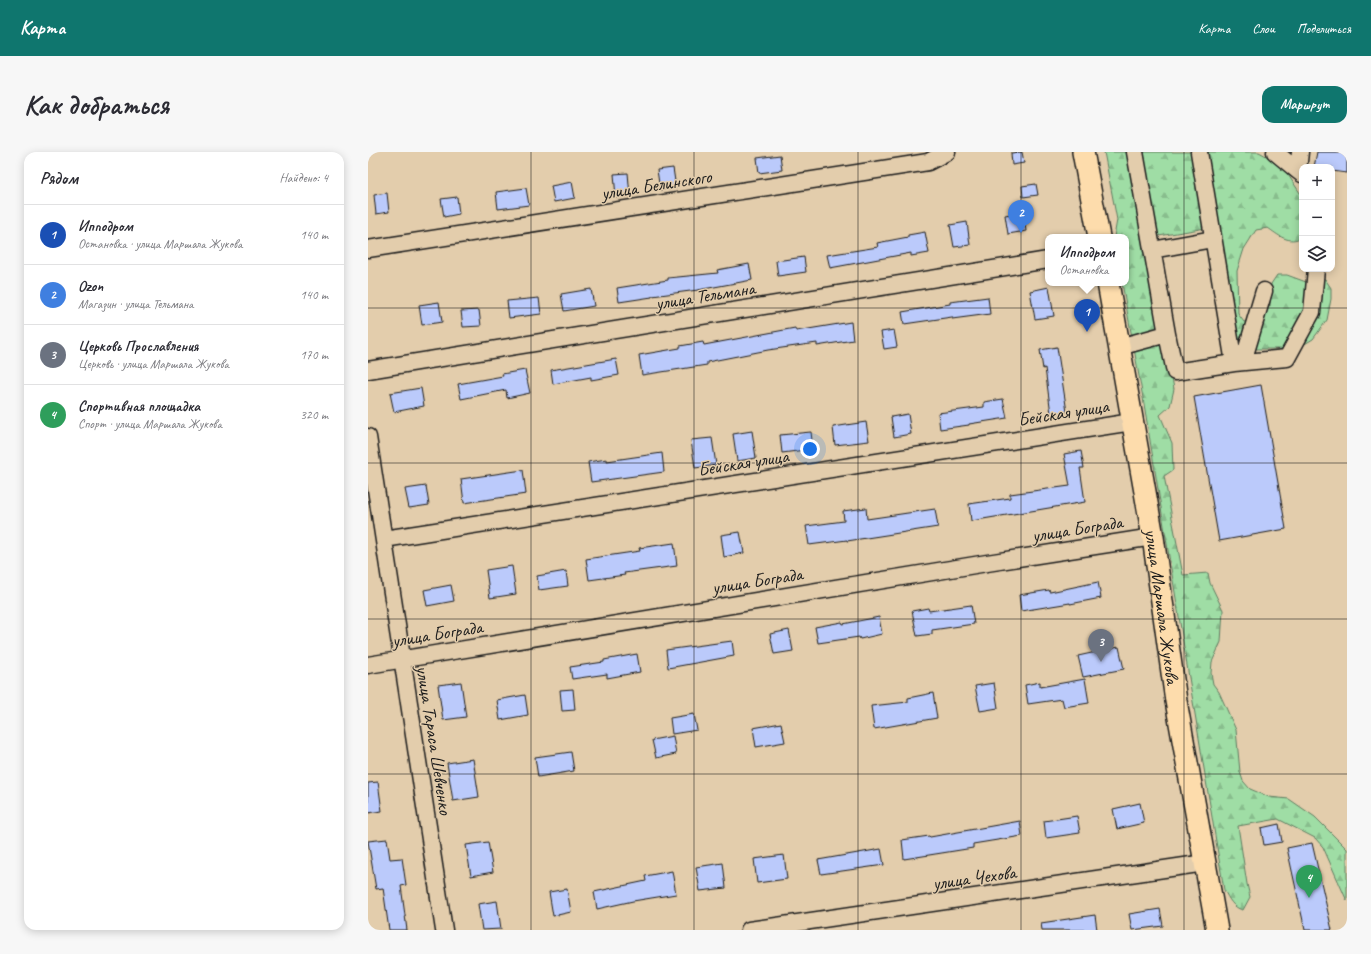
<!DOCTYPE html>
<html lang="ru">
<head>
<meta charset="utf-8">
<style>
  body { margin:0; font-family:Caveat,sans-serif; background:#f7f7f7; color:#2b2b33 }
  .controls { position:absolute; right:12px; top:12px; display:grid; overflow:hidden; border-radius:8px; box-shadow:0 2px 10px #0003 }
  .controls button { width:36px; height:36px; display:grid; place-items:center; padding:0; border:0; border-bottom:1px solid #e1e1e2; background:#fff; color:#2b2b33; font:20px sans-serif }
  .you { position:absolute; left:442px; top:297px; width:14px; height:14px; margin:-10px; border:3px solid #fff; border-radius:50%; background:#1a73e8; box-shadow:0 0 0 6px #1a73e833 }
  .badge { display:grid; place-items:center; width:26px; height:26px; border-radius:50%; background:#0f766e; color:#fff; font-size:13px; font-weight:700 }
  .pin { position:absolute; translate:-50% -33px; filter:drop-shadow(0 1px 2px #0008) }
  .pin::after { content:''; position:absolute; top:21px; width:14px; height:12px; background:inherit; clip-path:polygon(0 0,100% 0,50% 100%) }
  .popup { position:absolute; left:677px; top:82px; width:84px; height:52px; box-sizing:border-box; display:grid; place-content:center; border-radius:8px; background:#fff; filter:drop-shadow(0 1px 3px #0005); font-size:13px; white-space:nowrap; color:#7c7c81 }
  .popup b { font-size:15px; color:#2b2b33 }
  .popup::after { content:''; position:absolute; left:50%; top:100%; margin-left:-8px; border:8px solid transparent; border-top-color:#fff }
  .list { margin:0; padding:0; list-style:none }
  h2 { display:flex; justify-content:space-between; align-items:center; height:52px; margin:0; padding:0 16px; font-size:17px }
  h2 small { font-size:13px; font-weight:400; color:#7c7c81 }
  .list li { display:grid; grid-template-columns:26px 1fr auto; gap:12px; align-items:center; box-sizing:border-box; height:60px; padding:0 16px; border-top:1px solid #e1e1e2 }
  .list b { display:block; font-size:15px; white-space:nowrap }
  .list p { margin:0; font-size:13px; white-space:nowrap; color:#7c7c81 }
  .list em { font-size:13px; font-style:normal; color:#7c7c81 }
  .icon { flex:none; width:22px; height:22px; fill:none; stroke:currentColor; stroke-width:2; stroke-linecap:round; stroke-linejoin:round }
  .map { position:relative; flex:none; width:979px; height:778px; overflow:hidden; border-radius:12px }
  header { display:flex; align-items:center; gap:24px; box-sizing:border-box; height:56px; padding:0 20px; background:#0f766e; color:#fff }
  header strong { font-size:19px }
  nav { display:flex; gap:22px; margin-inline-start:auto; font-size:14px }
  .intro { display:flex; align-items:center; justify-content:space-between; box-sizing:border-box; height:96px; padding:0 24px }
  h1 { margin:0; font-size:28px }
  .button { padding:10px 18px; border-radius:12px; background:#0f766e; color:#fff; font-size:14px; font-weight:700 }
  main { display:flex; gap:24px; padding:0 24px }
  aside { flex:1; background:#fff; border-radius:12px; box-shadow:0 2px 10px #0003 }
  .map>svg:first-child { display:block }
</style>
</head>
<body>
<header>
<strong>Карта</strong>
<nav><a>Карта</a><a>Слои</a><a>Поделиться</a></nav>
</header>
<div class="intro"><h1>Как добраться</h1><a class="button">Маршрут</a></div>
<main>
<aside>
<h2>Рядом<small>Найдено: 4</small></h2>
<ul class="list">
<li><span class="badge" style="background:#1a4fb4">1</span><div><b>Ипподром</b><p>Остановка · улица Маршала Жукова</p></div><em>140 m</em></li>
<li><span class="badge" style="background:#3f7fe0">2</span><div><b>Ozon</b><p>Магазин · улица Тельмана</p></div><em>140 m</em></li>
<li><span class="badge" style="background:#6b7280">3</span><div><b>Церковь Прославления</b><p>Церковь · улица Маршала Жукова</p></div><em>170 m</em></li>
<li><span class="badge" style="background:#2e9e5b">4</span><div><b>Спортивная площадка</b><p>Спорт · улица Маршала Жукова</p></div><em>320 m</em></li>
</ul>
</aside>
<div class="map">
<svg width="979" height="778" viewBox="0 0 979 778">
  <defs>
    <pattern id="forest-firs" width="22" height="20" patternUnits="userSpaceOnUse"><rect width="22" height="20" fill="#9fdda5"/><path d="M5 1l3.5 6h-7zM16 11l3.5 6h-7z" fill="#88bd8d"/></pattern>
  </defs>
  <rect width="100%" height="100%" fill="#e3cdac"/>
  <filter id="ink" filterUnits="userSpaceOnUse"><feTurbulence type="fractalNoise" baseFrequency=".025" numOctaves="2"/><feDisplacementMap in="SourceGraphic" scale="8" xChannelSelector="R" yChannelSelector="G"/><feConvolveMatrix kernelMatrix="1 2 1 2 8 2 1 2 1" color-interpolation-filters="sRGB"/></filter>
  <g filter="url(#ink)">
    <path fill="url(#forest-firs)" stroke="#5e7c60" d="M736,0h155l22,12 21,32v41c-13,8 -24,-2 -34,-9l-12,2 -12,19 -7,22 1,43 6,8 10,-2 9,-6 7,-8 1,-22 6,-9h10l19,7 9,-5 10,2 6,9v11l-4,21 -14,19 -10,6 -11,4h-35l-11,-6 -11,-4 -29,-111 -59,10 27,151 -4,17 -10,9 12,28 1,27 -9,6 19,99 25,-2 2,10 13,27 -2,32 -9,20 -1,11 2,11 6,8 17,38 4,42 3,9 7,8 19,8 20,2 26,18 32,32v52l-24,-54 -8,-9 -37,-19 -40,7 9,58 3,13 -7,13c-10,-2 -14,-11 -19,-20l-81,-492 -21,-115h4v-46h-12l3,-17z"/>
    <path fill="#bbcafb" stroke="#1c1c1c" d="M654,0l2,11 -12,2 -1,-12z
      M949,0h30v21l-15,-2v-4h-18z
      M412,3l2,15 -23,3 -2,-15z
      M305,16l3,20 -16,2 -3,-20z
      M260,21l2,23 -14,1 -2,-23z
      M204,30l3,16 -21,4 -3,-16z
      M668,32l2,11 -15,2 -1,-11z
      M158,36l3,17 -31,4 -2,-17z
      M19,41l2,19 -13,2 -2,-19z
      M89,45l2,17 -15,3 -3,-18z
      M655,60l3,19 -18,3 -3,-19z
      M599,70l3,23 -16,2 -4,-22z
      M557,80l4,21 -18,3v-3l-81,15 -3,-13 51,-8 -1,-4 31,-6v-2z
      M436,105l2,15 -28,4 -2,-15z
      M381,112l3,16 -54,10 -46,6v1l-33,5 -2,-14 51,-8v-2l50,-5 -1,-3z
      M681,135l5,29 -19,3 -5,-28z
      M223,137l3,17 -30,5 -3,-17z
      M620,145l2,17 -38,5v-2l-48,7 -2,-12 48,-8v-2z
      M171,146l2,16 -32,4 -2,-17z
      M71,150l3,20 -20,3 -3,-20z
      M111,158l2,16 -18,1 -2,-16z
      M483,170l2,18 -36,6v-3l-49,7 -61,12v3l-65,10 -3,-20 41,-7v-2l23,-4 1,3 91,-17 1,3z
      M526,178l3,17 -13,2 -3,-17z
      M689,195l10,65 -16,2 -6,-46 -2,1 -3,-19z
      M248,207l3,16 -28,5v-3l-38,7 -2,-14z
      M157,218l5,23 -23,5 -1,-8 -45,9 -3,-15 45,-8 -1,-2z
      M893,233l25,144 -67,12 -25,-144z
      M53,236l3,18 -30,6 -4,-19z
      M635,247l4,19 -38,6v1l-29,4 -2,-16 46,-6v-5z
      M540,262l3,20 -17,3 -3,-20z
      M498,270l3,19 -34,4 -2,-18z
      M384,279l4,27 -19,3 -4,-27z
      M443,280l2,17 -31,4 -2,-18z
      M344,286l4,27 -21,3 -4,-28z
      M713,299l3,17h-4l5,34 -114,19 -2,-17 41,-6v-4l60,-8 -6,-32z
      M294,301l2,19 -73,10 -3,-20 19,-3v2z
      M155,318l3,24 -62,9 -3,-24z
      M58,334l3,19 -20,3 -4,-19z
      M498,356l1,11 68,-10 3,18 -91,14v-1l-38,5 -3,-19 38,-5 -1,-10z
      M372,380l4,21 -20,4 -3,-22z
      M306,391l3,23 -53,7 1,2 -36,5 -3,-21 54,-8 -1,-3z
      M144,414l4,28 -26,4 -4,-28z
      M198,419l2,15 -29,4 -2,-14z
      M730,430l3,16 -31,6v-1l-49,8 -2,-16 30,-5 1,2z
      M83,433l3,16 -27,5 -3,-16z
      M603,453l3,19 -42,6v4l-15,2 -5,-25 16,-3 1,3z
      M511,465l3,17 -22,5 -1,-2 -41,6 -3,-16 27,-5 1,2z
      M421,478l4,21 -19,3 -4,-20z
      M364,489l2,15 -66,12 -2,-18z
      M751,495l5,22 -41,8 -5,-21z
      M269,502l3,18 -33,6v-4l-35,5 -2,-12 34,-5v-2z
      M717,527l4,24 -25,4 -2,-8 -34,5 -3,-19 15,-3v5z
      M93,530l5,35 -23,3 -5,-35z
      M626,531l4,25 -18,3 -5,-25z
      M205,537l2,21 -13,1 -2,-21z
      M565,541l4,25 -63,11 -3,-23 37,-4v-4z
      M157,543l3,20 -28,5 -3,-20z
      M326,562l3,16 -25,4 -2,-16z
      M413,571l4,19 -29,5 -3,-19z
      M305,584l3,18 -20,4 -4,-18z
      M203,600l3,19 -36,6 -3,-20z
      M105,607l6,38 -26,4 -6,-38z
      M10,630l4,29 -14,2v-30z
      M772,651l4,20 -27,6 -4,-20z
      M709,664l3,17 -34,5 -2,-17z
      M652,669l2,15 -49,8v4l-69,11 -2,-19 27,-4 1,1z
      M911,672l3,18 -18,3 -3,-17z
      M19,687l3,20 12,-1 4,27 -5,1 6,44h-18l-6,-42 -7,1 -8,-48z
      M120,690l5,30 -22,4 -5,-31z
      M944,691l20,87h-27l-18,-82z
      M513,697l3,16 -63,9 -3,-14z
      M416,703l3,24 -30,4 -3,-24z
      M355,711l3,25 -26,3 -4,-24z
      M304,719l4,23 -43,7 -36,8 -3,-17 52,-11 -1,-5z
      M199,737l4,23 -18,4 -4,-24z
      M129,749l4,28 -19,1 -4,-26z
      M792,757l3,17 -31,4 -3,-16z
      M727,763l2,15h-55l-1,-7z"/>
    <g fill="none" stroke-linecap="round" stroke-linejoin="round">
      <defs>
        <path id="minor" d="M767,0l32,182
          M831,0l35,211 53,-5 25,-46 4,-43
          M907,0l23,19
          M932,0l-2,19 4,3
          M0,97l560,-87 19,-10
          M784,98l61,-11
          M751,195l48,-13 8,38 59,-9 11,-8 19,-64
          M0,218l680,-110
          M0,285l76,493
          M16,387l748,-117
          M0,513l619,-102 166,-26
          M381,778l456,-67"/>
        <g id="major">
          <path d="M715,0l16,85"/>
          <path id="s1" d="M740,131l45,254 23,164 41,229"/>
        </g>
      </defs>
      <use href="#minor" stroke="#1c1c1c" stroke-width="19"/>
      <use href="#major" stroke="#1c1c1c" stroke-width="24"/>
      <use href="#minor" stroke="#e3cdac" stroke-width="16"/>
      <use href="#major" stroke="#fddcac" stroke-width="21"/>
    </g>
  </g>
  <path fill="none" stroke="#1c1c1c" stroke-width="1" stroke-opacity="0.55" d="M163,0v778M326,0v778M490,0v778M653,0v778M816,0v778M0,156h979M0,311h979M0,467h979M0,622h979"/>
  <g text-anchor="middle" stroke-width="3" stroke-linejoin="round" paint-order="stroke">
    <g font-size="19" fill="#1c1c1c" stroke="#e3cdac">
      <text transform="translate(288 32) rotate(-9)" y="7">улица Белинского</text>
      <text transform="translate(337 143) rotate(-9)" y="7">улица Тельмана</text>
      <text transform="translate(695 260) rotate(-9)" y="7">Бейская улица</text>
      <text transform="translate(375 310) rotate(-9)" y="7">Бейская улица</text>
      <text transform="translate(709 376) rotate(-9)" y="7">улица Бограда</text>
      <text transform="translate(389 428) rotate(-9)" y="7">улица Бограда</text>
      <text dy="7" stroke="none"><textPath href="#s1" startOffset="328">улица Маршала Жукова</textPath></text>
      <text transform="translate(69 481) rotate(-9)" y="7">улица Бограда</text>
      <text transform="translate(67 588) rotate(81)" y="7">улица Тараса Шевченко</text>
      <text transform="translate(606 725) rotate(-8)" y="7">улица Чехова</text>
    </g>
  </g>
</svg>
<div class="controls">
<button>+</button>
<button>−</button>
<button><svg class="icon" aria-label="layers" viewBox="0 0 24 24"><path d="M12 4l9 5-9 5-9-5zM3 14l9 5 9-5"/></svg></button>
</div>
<div class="you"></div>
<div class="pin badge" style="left:719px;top:180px;background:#1a4fb4">1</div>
<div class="popup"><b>Ипподром</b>Остановка</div>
<div class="pin badge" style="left:653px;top:81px;background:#3f7fe0">2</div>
<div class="pin badge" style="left:733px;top:510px;background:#6b7280">3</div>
<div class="pin badge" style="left:941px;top:746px;background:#2e9e5b">4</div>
</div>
</main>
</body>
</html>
